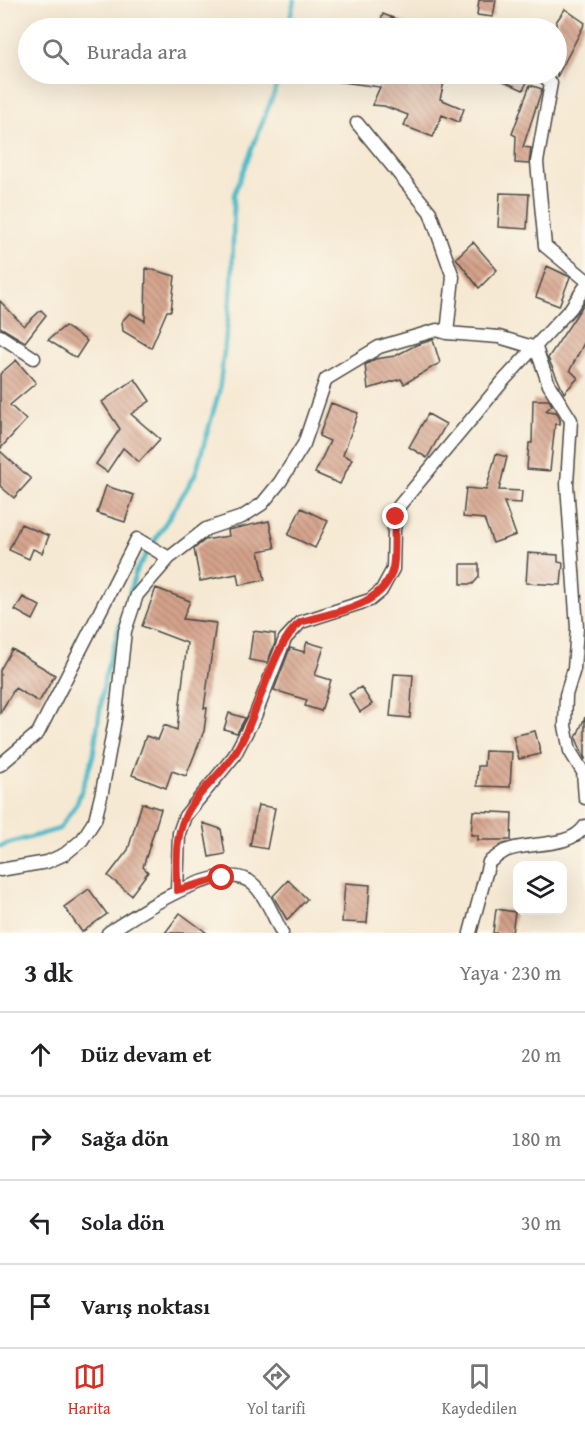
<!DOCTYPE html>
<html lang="tr">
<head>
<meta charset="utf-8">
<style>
  body { margin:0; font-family:"Gentium Book Plus",serif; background:#f6f6f6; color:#202124 }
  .controls { position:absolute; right:18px; bottom:18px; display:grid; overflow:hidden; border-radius:12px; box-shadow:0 6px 24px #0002 }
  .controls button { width:54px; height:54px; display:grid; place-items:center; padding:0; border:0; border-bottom:2px solid #e0e0e0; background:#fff; color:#202124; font:30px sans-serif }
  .stop { position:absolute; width:18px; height:18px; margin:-14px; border:4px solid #d93025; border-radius:50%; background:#fff }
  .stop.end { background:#d93025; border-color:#fff; box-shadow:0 2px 6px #0008 }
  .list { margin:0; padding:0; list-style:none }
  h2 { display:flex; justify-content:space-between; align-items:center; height:78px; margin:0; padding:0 24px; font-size:26px }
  h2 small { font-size:20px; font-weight:400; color:#757577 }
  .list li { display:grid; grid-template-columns:39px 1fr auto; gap:18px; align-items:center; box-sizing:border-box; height:84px; padding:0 24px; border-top:2px solid #e0e0e0 }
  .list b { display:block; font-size:22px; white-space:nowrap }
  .list em { font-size:20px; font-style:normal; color:#757577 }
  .icon { flex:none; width:33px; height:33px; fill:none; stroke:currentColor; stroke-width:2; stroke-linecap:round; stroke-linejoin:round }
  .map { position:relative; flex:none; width:585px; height:933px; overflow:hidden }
  .search { position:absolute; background:#fff; box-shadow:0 6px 24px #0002; left:18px; right:18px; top:18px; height:66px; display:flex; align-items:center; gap:15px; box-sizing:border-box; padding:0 21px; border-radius:33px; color:#757577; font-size:22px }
  .sheet { height:414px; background:#fff }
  nav { display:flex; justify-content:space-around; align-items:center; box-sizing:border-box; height:84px; border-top:2px solid #e0e0e0; background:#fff; font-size:16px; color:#757577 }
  nav a { display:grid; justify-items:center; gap:3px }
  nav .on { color:#d93025 }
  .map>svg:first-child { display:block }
</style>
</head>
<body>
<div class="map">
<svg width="585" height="933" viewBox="0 0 585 933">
  <defs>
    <pattern id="building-back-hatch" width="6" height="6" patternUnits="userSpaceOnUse" patternTransform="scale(1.5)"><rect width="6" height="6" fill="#d5a38b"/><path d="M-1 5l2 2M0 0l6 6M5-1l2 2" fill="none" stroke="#ad8572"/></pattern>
  </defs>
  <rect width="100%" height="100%" fill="#fbf7ec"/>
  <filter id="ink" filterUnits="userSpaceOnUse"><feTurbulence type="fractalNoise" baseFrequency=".0167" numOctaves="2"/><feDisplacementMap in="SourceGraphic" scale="12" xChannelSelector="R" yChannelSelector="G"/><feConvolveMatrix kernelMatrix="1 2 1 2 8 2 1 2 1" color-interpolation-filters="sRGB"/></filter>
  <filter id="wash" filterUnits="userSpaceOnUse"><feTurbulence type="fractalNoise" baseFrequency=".008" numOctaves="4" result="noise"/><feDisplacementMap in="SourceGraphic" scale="24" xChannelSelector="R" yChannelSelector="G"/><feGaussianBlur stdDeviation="1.35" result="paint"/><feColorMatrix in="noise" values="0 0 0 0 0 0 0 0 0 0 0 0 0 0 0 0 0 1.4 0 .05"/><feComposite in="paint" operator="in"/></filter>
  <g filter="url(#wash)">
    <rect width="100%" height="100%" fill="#f6e9d3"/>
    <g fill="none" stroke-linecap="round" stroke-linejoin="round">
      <path stroke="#4dbac7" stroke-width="4.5" d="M288,28l6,-28
        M0,846l59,-17 18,-26 16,-46 12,-81 31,-105 59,-96 24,-83 13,-106 2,-92 40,-101 5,-19"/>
    </g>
    <g id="blocks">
      <path fill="url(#building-back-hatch)" d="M479,0h17l-3,17 -16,-2z
        M565,9l20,14 -28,54 -1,-55z
        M383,14l35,14h-40z
        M336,74h110l-6,25 24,10 -5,13 -17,-7 -9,22 -29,-11 4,-11 -24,-9 -12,-1 8,-18 -45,-6z
        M488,74h43l-8,16z
        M530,85l12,4 -19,58 8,1 -2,16 -14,-1 1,-27 -4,-2z
        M500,193l29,1 -2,35 -29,-2z
        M473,242l24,28 -18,18 -23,-30z
        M547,266l23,11 -11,29 -23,-9z
        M146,268l29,8 -4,35h-4l-16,37 -28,-17 -1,-10 8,-8 15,8z
        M0,301l24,25 17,-16 5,5 -21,27 -25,-15z
        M585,302v39l-15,29 8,8 -14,15 -16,-35z
        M65,326l22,15 -11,17 -28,-18z
        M433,340l7,23 -36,21 -3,-5 -33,10 -3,-24 10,-6 20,-3 21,-11z
        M16,360l20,23 -26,22 16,15 -26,29v-75z
        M135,379l15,22 -19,13 29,25 -21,23 -16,-14 -16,24 -11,-8 24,-35 -18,-27z
        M533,400h16l3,5 -6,6 10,1 4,7v5h-5l-5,47 -23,-2 2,-26h3z
        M331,403l27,10 -15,42 9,4 -12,25 -25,-11 15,-32 -11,-5z
        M428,414l18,10 -19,34 -18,-11z
        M0,451l31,28 -17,19 -14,-12z
        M496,454l11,3 -8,33 23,1 -1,12 -17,-1 12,33 -23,8 -9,-24 -21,-2 3,-29 20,2z
        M106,486l28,9 -9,27 -28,-9z
        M301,508l27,13 -13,27 -27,-13z
        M269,521l6,27 -16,3 6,29 -26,5 -2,-11 -37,7 -6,-32 11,-9 24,-4 -1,-6z
        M21,524l28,12 -7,17 -9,-4 -4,10 -20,-9z
        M528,553l30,2v7l5,1 -2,22 -35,-2z
        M461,564h18v13l-6,7h-12z
        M156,588l34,13 -7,18 33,4 -12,85h3l-3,23 -18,45 -14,-5 -6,17 -34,-13 14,-39 12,4 6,-15 13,5 10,-87 -45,-17z
        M23,597l17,9 -7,14 -18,-10z
        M253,631l22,3v9l-8,20 -18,-3z
        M307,642l17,5 -9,28 16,5 -10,31 -16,-5 2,-6 -33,-10 16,-42 14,4z
        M12,649l43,26 -16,27 -24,-14 -15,25v-43z
        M394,674l19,1 -3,43 -20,-2z
        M361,687l11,17 -12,8 -11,-18z
        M229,713l16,5 -8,15 -13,-4z
        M585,717v43l-9,-22z
        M535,731l6,23 -22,5 -6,-23z
        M485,751l27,1 -2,35 -33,-1 1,-20h6z
        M142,803l19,6 -18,58 5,5 -17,23 -23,-19 20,-26z
        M258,805l17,3 -8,41 -17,-3z
        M473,811l39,2 -1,27h-33v-5h-7z
        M203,823l18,6 4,25 -16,3z
        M288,880l19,19 -20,21 -14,-24z
        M345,883l25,2 -3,38 -25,-1z
        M89,889l18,25 -25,18 -18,-25z
        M496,909l19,3 -3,21h-19z
        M180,913l27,20h-42z"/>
    </g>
  </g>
  <g filter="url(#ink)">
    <use href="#blocks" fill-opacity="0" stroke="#494844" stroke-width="1.5"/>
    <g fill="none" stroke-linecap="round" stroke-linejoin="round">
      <defs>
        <path id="minor" d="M541,74l10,9 -14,79 8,84 40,33
          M357,123l73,89 23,65 -6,56
          M0,336l34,22
          M536,348l13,37 22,35 -4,64 10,144 -3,41 -8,26 -1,31 5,25 13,21 2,26
          M0,765l38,-32 99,-194 32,19
          M0,870l47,-8 18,-8 17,-14 13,-20 7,-28 14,-78 9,-83 12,-36 32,-37 37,-29 36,-12 20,-13 18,-22 24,-38 22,-65 53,-32 58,-17 10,3 52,4 37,11
          M177,890l2,-57 6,-17 49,-60 21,-40 30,-77 16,-17 69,-22 11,-9 12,-22 1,-40 5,-23 105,-126 67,-72 14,-21
          M108,933c28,-18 115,-79 146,-48 12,11 20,33 28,48
          M470,933l19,-71c6,-4 11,-8 16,-11 23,-10 65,-2 80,-25"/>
      </defs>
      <use href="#minor" stroke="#494844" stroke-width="15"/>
      <use href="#minor" stroke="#fff" stroke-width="12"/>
    </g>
  </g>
  <g fill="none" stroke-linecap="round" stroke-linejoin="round" filter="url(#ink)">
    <path stroke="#d93025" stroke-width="8" d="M222,878l-45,12c0,-24 -3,-50 8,-73 10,-23 34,-40 48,-61 25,-36 38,-112 68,-134 32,-10 83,-15 92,-54 3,-16 0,-34 3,-51"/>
  </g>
</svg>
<div class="controls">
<button><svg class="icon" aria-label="layers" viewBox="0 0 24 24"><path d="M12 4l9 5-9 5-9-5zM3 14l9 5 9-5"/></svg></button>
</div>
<div class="stop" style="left:222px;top:878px"></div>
<div class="stop end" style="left:396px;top:517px"></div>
<div class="search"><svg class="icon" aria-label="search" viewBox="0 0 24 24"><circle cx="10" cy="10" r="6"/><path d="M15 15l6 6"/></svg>Burada ara</div>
</div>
<section class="sheet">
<h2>3 dk<small>Yaya · 230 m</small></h2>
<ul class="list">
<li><svg class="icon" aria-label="ahead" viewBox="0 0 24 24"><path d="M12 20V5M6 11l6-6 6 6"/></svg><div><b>Düz devam et</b></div><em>20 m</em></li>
<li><svg class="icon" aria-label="right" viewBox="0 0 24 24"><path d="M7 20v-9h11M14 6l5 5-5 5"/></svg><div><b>Sağa dön</b></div><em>180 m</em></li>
<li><svg class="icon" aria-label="left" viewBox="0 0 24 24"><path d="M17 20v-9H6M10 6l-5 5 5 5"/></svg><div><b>Sola dön</b></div><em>30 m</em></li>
<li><svg class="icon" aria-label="arrive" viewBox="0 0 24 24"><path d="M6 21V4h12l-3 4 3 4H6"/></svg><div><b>Varış noktası</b></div></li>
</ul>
</section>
<nav>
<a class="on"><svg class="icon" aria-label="map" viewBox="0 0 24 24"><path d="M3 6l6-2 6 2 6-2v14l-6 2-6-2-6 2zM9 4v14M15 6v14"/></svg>Harita</a>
<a><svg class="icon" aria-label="directions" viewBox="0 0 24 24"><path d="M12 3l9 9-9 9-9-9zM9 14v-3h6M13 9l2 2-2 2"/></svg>Yol tarifi</a>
<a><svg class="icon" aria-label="saved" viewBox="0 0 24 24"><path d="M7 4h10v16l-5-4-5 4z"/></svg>Kaydedilen</a>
</nav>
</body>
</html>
